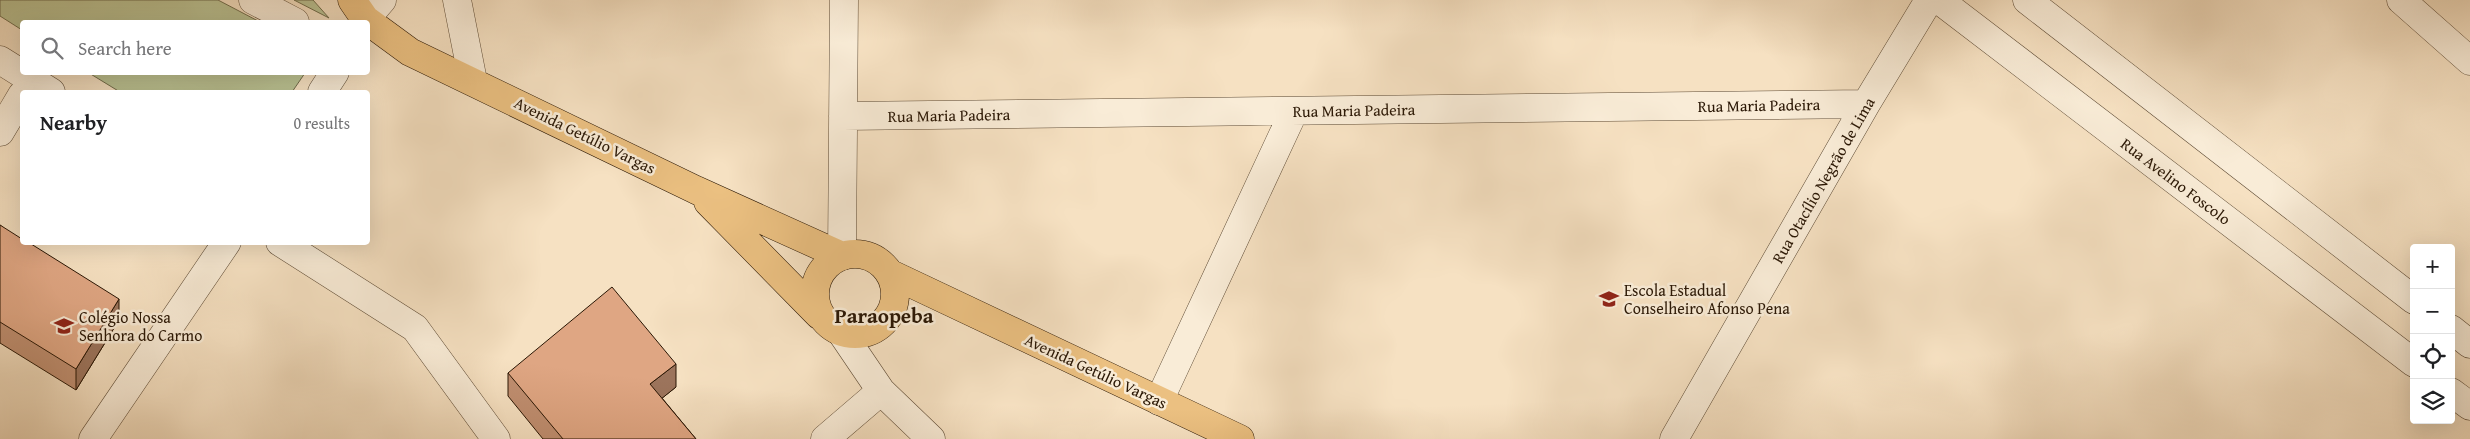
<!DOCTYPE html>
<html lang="en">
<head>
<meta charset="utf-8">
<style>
  body { margin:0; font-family:"Gentium Book Plus",serif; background:#f2f2f2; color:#202124 }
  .controls { position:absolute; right:15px; bottom:15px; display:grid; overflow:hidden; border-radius:5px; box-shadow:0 5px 20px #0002 }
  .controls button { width:45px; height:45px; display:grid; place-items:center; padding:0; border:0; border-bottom:1px solid #e0e0e0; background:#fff; color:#202124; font:25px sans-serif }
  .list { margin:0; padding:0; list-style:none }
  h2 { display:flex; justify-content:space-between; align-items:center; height:65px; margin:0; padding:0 20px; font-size:21px }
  h2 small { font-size:16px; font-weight:400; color:#757577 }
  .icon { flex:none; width:28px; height:28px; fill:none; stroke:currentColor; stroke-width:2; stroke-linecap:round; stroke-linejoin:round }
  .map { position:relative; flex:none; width:2470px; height:439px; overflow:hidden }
  .search { position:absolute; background:#fff; box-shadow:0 5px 20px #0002; left:20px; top:20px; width:350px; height:55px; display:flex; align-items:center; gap:12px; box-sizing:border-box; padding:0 18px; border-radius:5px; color:#757577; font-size:19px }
  .panel { position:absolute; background:#fff; box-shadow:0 5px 20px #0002; left:20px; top:90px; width:350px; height:155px; border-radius:5px }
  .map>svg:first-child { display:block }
</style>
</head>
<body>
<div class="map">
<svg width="2470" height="439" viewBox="0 0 2470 439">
  <rect width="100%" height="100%" fill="#f6e1c2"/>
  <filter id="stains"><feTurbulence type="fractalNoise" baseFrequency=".004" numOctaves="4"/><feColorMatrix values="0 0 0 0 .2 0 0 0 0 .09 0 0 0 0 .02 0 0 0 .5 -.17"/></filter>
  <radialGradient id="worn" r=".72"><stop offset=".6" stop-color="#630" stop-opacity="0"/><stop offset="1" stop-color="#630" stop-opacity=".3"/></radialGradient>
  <path fill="#bbc394" stroke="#726d4c" d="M0,0h218l42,22h-238v8l-22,-14z
    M294,0h19l16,18z
    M89,73h216l-13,19h-172z"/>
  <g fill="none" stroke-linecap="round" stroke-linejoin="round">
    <defs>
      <path id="minor" d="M253,0l42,22
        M457,0l16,81
        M1939,0l475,363
        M2027,0l387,300
        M2401,0l69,61
        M363,22l19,-22
        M0,60l51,32
        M322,92l13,-20
        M843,116l1023,-12
        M0,132l22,-37
        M280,242l135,86 81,111
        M842,256l2,-256
        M2451,329l19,15
        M841,332l40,59 50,48
        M2451,392l19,14
        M1159,401l135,-290
        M93,439l134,-197
        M825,439l56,-48
        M1674,439l192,-335 63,-104"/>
      <path id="major" d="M352,0l13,19 45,33 286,138 146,66
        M708,202l111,113
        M815 294a40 40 0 1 1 80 0a40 40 0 1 1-80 0Z
        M889,273l351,166"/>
    </defs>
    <use href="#minor" stroke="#5d4a34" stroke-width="29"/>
    <use href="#major" stroke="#2a1705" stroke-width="29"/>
    <use href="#minor" stroke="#f9ecd7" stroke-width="28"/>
    <use href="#major" stroke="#ebc081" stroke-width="28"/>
  </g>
  <path fill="#c08f71" stroke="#2a1705" d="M0,225l119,95 -43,70 -76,-47z
    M508,373l168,14 -14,11 34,41h-153l-35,-43z"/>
  <path fill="#9c745c" stroke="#2a1705" d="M119,299v21l-43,70v-21z
    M676,364v23l-26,21v-24z"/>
  <path fill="#dfa683" stroke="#2a1705" d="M0,225l22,14v3h6l91,57 -43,70 -76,-47z
    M612,287l64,77 -26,20 46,55h-133l-55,-66z"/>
  <defs>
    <symbol id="school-bare" viewBox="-9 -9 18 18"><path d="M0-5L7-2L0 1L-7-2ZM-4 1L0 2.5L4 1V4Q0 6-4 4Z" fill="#8f2418" stroke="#f9ecd7" stroke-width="2.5" paint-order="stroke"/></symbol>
  </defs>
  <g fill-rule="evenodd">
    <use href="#school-bare" x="1595" y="285" width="28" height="28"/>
    <use href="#school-bare" x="50" y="312" width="28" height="28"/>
  </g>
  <g text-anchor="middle" stroke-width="5" stroke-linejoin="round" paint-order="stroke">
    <g font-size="16" fill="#2a1705" stroke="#f9ecd7">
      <text transform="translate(1759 105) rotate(-1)" y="6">Rua Maria Padeira</text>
      <text transform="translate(1354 110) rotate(-1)" y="6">Rua Maria Padeira</text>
      <text transform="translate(949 115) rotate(-1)" y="6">Rua Maria Padeira</text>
      <text transform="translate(585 135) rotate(26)" y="6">Avenida Getúlio Vargas</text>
      <text transform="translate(1823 180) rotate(-60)" y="6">Rua Otacílio Negrão de Lima</text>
      <text transform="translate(2176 181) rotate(37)" y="6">Rua Avelino Foscolo</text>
      <text transform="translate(1096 371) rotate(25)" y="6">Avenida Getúlio Vargas</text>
    </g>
    <g font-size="16" fill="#2a1705" stroke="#f9ecd7" text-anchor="start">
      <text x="1624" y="296">Escola Estadual<tspan x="1624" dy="18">Conselheiro Afonso Pena</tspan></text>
      <text x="79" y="323">Colégio Nossa<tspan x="79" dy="18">Senhora do Carmo</tspan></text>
    </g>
    <g font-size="21" font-weight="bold" fill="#2a1705" stroke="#f9ecd7">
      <text x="884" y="323">Paraopeba</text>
    </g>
  </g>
  <rect width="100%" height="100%" filter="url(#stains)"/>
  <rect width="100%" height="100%" fill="url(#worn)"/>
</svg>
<div class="controls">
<button>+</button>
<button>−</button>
<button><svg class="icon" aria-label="locate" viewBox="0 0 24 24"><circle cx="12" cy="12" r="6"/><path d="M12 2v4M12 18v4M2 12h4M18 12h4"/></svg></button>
<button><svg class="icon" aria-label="layers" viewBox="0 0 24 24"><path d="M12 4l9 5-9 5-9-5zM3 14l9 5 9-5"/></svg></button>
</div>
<div class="search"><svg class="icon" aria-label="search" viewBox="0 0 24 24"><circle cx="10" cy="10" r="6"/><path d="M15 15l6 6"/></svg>Search here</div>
<section class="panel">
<h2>Nearby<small>0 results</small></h2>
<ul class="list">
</ul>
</section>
</div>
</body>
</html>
